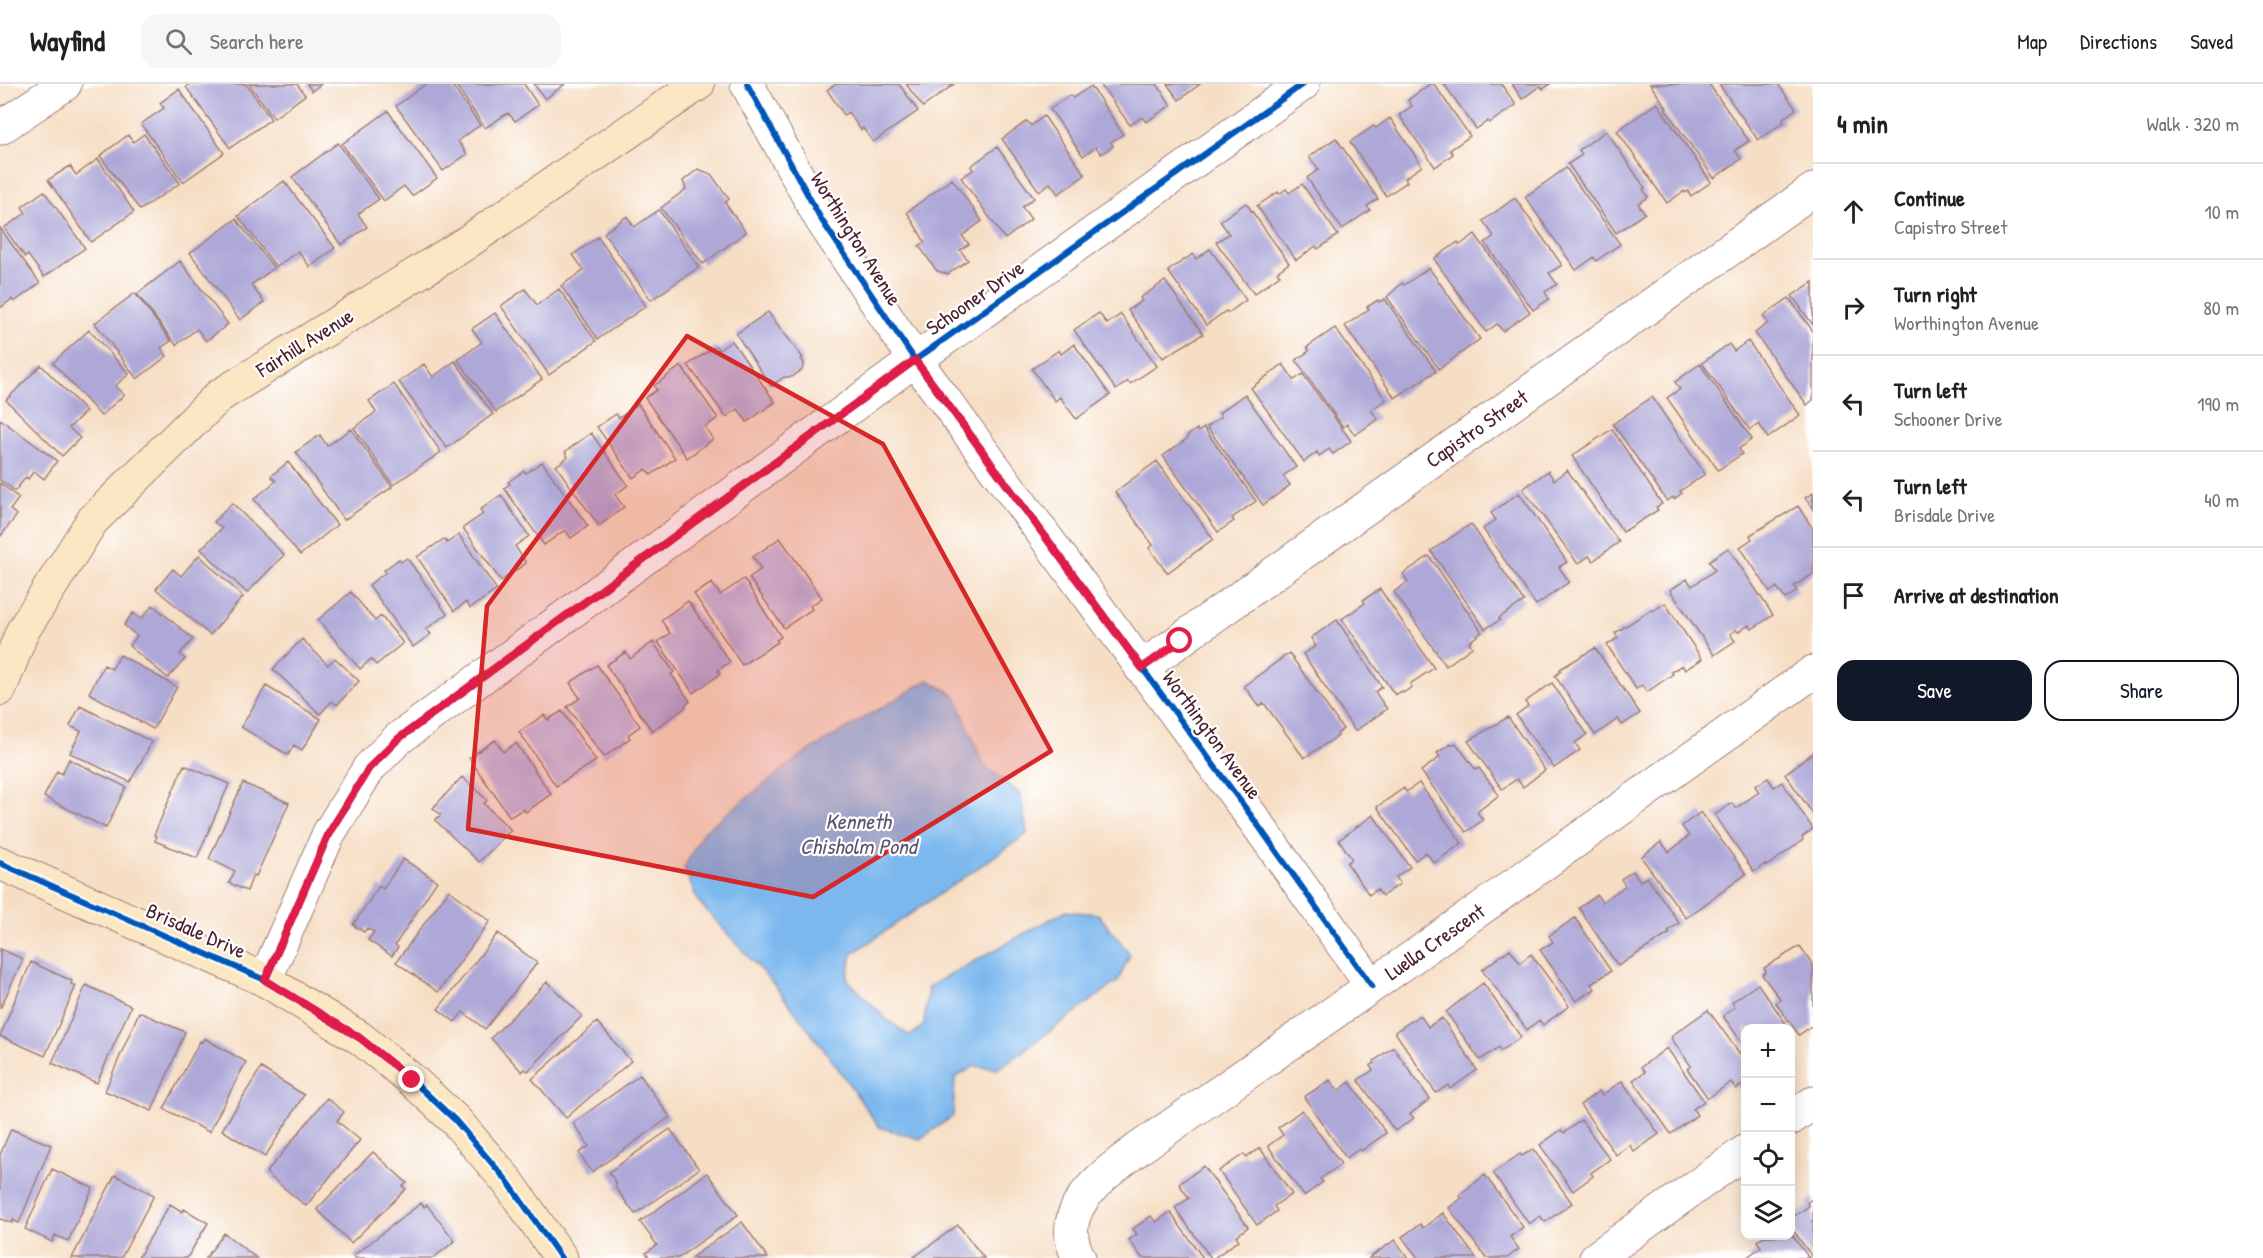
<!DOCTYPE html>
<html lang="en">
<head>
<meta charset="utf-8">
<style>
  body { margin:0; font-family:"Patrick Hand",sans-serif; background:#f6f6f6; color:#202124 }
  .controls { position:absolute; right:18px; bottom:18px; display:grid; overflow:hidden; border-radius:12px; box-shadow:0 3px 15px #0003 }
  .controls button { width:54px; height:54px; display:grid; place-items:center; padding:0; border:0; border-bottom:2px solid #e0e0e0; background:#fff; color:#202124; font:30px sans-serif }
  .stop { position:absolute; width:18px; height:18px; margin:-14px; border:4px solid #e11d48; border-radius:50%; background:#fff }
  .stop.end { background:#e11d48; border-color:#fff; box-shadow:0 2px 6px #0008 }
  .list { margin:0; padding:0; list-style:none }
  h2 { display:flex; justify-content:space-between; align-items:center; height:78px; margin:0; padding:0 24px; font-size:26px }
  h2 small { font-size:20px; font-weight:400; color:#757577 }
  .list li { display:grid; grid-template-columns:39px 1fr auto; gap:18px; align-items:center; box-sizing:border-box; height:96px; padding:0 24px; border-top:2px solid #e0e0e0 }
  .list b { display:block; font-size:22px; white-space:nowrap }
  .list p { margin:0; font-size:20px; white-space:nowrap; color:#757577 }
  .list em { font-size:20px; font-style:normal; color:#757577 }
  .actions { display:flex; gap:12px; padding:18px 24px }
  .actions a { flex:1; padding:14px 0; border:2px solid #111827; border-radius:18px; text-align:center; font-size:21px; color:#111827 }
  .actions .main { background:#111827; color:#fff }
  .icon { flex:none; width:33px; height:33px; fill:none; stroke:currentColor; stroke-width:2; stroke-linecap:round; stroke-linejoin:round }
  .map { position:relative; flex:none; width:1813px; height:1174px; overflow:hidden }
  header { display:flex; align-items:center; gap:36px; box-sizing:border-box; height:84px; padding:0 30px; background:#fff; border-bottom:2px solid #e0e0e0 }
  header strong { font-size:28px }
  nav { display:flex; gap:33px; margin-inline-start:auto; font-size:21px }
  .search { width:420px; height:54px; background:#f6f6f6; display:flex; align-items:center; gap:15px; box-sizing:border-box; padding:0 21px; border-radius:18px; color:#757577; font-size:22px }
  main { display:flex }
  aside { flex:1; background:#fff }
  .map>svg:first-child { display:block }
</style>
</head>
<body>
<header>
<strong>Wayfind</strong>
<div class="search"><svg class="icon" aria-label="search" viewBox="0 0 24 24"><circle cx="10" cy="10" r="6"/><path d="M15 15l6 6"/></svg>Search here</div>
<nav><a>Map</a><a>Directions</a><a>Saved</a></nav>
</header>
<main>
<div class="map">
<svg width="1813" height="1174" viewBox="0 0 1813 1174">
  <rect width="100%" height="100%" fill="#fff"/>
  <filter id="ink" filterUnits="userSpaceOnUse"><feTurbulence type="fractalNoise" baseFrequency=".0167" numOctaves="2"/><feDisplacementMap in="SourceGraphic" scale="12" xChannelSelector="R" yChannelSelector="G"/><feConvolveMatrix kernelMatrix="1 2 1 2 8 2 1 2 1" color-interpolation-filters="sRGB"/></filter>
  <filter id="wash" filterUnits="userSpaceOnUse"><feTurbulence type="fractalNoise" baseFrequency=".008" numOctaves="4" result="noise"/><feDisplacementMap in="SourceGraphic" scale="24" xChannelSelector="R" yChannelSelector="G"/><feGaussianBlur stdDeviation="1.35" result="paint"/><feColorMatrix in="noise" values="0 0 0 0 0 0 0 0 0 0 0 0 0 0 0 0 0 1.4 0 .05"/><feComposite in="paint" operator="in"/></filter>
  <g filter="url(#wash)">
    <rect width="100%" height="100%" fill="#f6dec4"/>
    <path fill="#7bb8ee" stroke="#626c8c" stroke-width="1.5" d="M928,596l27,15 28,69 38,31 6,39 -175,120 -5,25 39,40 24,17 14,-11 4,-38 137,-76 33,3 32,40 -12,27 -120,88 -24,-3 -19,12 -2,38 -33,23 -41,-12 -44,-63 -59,-77 -78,-86 -14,-33 19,-36 99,-77z"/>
    <g id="blocks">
      <path fill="#aea8d8" d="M190,0h56l25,35 -41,29 -44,-61z
        M249,0h48l8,11 -31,23z
        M307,0h14l-9,7z
        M426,0h25l29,41 -22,16 9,13 -24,17 -47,-65z
        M455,0h69l14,21 -23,16 -7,-8 -23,15z
        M534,0h31l-20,15z
        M836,0h63l19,27 -45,31 -10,-14 -2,2 -13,-18 -4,3 -17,-25z
        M906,0h48l-31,23z
        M1100,0h57l14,21 -25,17 -4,-5 -12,8z
        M1167,0h33l-21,16z
        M1430,0h4l36,52 -20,14 3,4 -18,13 -36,-52 13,-9 -4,-6z
        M1444,0h57l15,21 -27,18 -1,-2 -12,8z
        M1512,0h38l-7,5 -3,-3 -18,13z
        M1650,0h59l40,57 -14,9 6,9 -27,19 -49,-69 2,-1z
        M1719,0h59l18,25 -14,10 2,3 -26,18z
        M1091,2l32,48 -12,8 2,4 -12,8 -5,-7 -13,9 -33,-47 20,-14 3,3z
        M179,5l45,64 -41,29 -42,-58 23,-16 -4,-5z
        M1657,19l54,79 -20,14 -3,-5 -3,2 -1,-2 -17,12 -50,-72z
        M388,27l49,67 -25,18 -8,-10 -20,15 -42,-57z
        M1044,32l41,59 -27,19 -8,-11 -11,8 -37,-52 25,-18 4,5z
        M1390,34l32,48 -17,12 2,4 -21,14 -36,-54 24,-16 2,2z
        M1606,47l39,57 -2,1 5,8 -10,7 7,9 -29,20 -48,-69 14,-9 -3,-5z
        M144,50l36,49 -40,27 -40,-54 28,-21 5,7z
        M1336,54l42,61 -11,7 3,4 -28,19 -35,-51 12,-9 -10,-12z
        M338,59l41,56 -21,15 9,13 -26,18 -49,-68z
        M997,63l37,51 -12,9 9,12 -26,20 -44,-61 12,-8 -2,-4z
        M98,75l36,53 -43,30 -43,-62 22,-14 6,9z
        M1566,84l54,76 -24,17 -2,-4 -18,13 -51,-73z
        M698,85l13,5 18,25 -4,4 21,29 -43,32 -42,-56 25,-19 -3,-8z
        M952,95l30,42 -20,15 7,8 -9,6 8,10 -20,14 -11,-3 -18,-25 6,-4 -18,-30z
        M284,97l51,67 -25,19 -12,-16 -22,16 -38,-51z
        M1302,100l36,51 -20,14 -2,-3 -20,14 -39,-54 21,-14 1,2 7,-5 3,4z
        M44,107l41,57 -41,29 -16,-22 -3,2 -21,-29 22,-15 -4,-6z
        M1515,114l47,67 -13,8 8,11 -12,8 4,7 -16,11 -48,-67 9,-7 -11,-15z
        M1246,119l43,60 -12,9 3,3 -26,19 -38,-52 13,-8 -9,-13z
        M659,126l40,57 -48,33 -47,-67 23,-17 7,11z
        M236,135l38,49 -23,17 13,17 -24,18 -50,-67z
        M0,144l40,55 -26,19 -2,-3 -12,9z
        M1475,150l55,78 -27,19 -6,-7 -11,8 -52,-73 24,-17 2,3z
        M598,153l48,69 -48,33 -37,-53 23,-16 -11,-15z
        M1210,165l36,51 -18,13 -2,-2 -20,14 -38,-54 25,-17 3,5z
        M180,177l48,63 -22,17 -9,-12 -21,16 -39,-51z
        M1429,184l51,71 -41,30 -52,-72 15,-14 2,2z
        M1165,197l38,53 -40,24 -35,-48 14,-9 -2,-3z
        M1813,198v43l-21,-29z
        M525,205l12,16 22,-16 37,52 -47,34 -48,-69z
        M135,209l36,48 -10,7 6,8 -30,23 -42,-56z
        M1789,214l24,33v69l-6,5 -52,-72 13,-10 -5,-7z
        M1385,215l51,72 -41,27 -50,-72 24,-17 -2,-2 11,-7 1,2z
        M768,228l35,46 -2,1 3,4 -2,7 -10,7h-8l-13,9 -35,-52z
        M495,229l47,66 -46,33 -38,-52 24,-18 -10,-13z
        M1099,229l8,11 14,-10 36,52 -27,18 -2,-3 -12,9 -42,-60z
        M1335,244l51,72 -15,10 7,9 -23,16 -8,-11 -4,3 -47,-67 13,-9 -2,-4z
        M89,246l40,44 -14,12 9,9 -23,21 -48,-53z
        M732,257l43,61 -28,20 -9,-13 -12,8 -38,-52 28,-19 3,4z
        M1748,257l52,74 -32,23 -9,-14 -9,6 -48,-67 27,-19 5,7z
        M1074,260l36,51 -34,24 -16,-22 -5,4 -23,-32 27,-19 2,4z
        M455,277l38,53 -46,34 -48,-66 25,-18 9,13z
        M1283,280l11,16 9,-6 48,67 -18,13 -4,-5 -10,7 -2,-4 -13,10 -53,-74z
        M1700,280l52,75 -13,10 3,5 -24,16 -51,-72 13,-9 -5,-7z
        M41,281l45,46 -17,17 11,10 -18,18 -56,-56z
        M681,282l37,52 -13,9 8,12 -26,19 -42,-60 12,-8 -3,-4z
        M394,300l47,68 -48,33 -39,-57 22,-16 -7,-11z
        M1245,310l51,73 -13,9 7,9 -27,20 -56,-78 14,-10 -2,-4z
        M1652,313l53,77 -25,17 2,2 -8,6 -1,-2 -6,4 -54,-77z
        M638,320l37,54 -24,17 -5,-6 -13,9 -36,-51 19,-13 3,4z
        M0,335l57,42 -13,18 -10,-8 -6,8 -2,-2 -11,14 -15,-11z
        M1204,344l52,73 -24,17 2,3 -16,11 -55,-76 25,-18 -1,-2 10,-7 1,3z
        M351,345l41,58 -48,33 -48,-68 24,-17 7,11z
        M1612,345l50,75 -6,3 2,3 -35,22 -51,-76z
        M591,349l37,52 -13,10 9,12 -25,19 -43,-60 12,-9 -3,-5z
        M1157,377l56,78 -46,34 -18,-25 4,-3 -38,-53z
        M288,378l49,63 -37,30 -46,-56 22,-18 -5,-5z
        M542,378l46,64 -17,12 -6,-8 -21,15 -40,-57 6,-4 -2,-2 16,-11 2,2z
        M1567,386l52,72 -26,19 -4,-5 -11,8 -55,-75 25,-18 6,9z
        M0,399l19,15 -9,12 7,5 -17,22z
        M1519,409l48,69 -8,5 10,15 -33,23 -53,-76 13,-9 -5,-7z
        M1813,409v16l-8,-11z
        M501,411l28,41 -14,10 11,17 -25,18 -38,-53 20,-14 -3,-4z
        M232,419l52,52 -37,38 -46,-44 21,-21 -8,-6z
        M1798,422l15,23v45l-19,12 3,5 -12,8 -8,-12 -7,5 -30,-45 12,-8 -2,-4z
        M1471,440l53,77 -25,17 1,2 -15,9 -54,-78z
        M459,451l38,55 -27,18 -4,-6 -12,9 -37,-54 27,-18 3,4z
        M780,454l42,60 -12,8 2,3 -28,19 -35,-50 12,-9 -8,-12z
        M1728,464l45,67 -21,14 -3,-4 -11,7 -2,-2 -6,4 5,7 -21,14 -44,-65 17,-11 5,7 23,-16 -6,-9z
        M199,471l44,42 -33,38 -54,-46 17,-20 8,7z
        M1429,472l53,76 -13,10 3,5 -26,19 -52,-74 14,-10 -5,-8z
        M407,474l40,56 -21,15 5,5 -18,13 -44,-62 17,-13 -2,-2 15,-11 2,3z
        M744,495l37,58 -5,3 2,2 -36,23 -48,-71 18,-11 8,12z
        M1380,505l54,79 -24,16 2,3 -9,6 -1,-2 -7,4 -53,-76 23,-16 -2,-3z
        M351,508l24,29 6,-5 22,27 -27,22 -5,-6 -11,10 -42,-49z
        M688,517l42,61 -12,8 2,4 -27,19 -35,-51 12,-9 -9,-13z
        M1665,519l37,56 -17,11 -3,-5 -11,7 2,2 -26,18 -5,-7 -6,4 -29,-44 11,-7 -3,-5 37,-24 1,2z
        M153,521l40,34 -13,15 5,5 -17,19 -39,-32 8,-10 -13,-11 9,-12 8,6z
        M1337,536l45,67 -7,5 12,17 -32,22 -52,-77 13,-8 -5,-8z
        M302,555l26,26 7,-7 24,23 -22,24 -5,-4 -12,13 -47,-45z
        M653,558l21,30 -3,2 19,27 -5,4 1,2 -34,24 -46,-66 20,-13 4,7z
        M1595,564l45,65 -18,12 -4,-6 -23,16 -40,-59 6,-5 -1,-2z
        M1289,569l54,76 -6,5 1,2 -34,22 -40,-55 -5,3 -15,-20z
        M120,571l57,32 -24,42 -64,-36 15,-28 8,4z
        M597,581l43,61 -12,9 2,3 -26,19 -37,-50 13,-9 -10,-15z
        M1552,599l35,51 -12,9 5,7 -26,18 -38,-53 12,-9 -3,-4z
        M266,602l55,33 -19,31 -8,-5 -6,10 -47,-28z
        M80,622l72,36 -22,40 -60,-29 11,-22 -11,-5z
        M562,627l34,50 -40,25 -37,-54 25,-17 4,5z
        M1508,633l37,53 -22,17 -6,-8 -15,10 -34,-48z
        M495,656l8,12 13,-9 35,51 -25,18 -3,-3 -13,8 -41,-59z
        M1456,659l20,27 3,-2 20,27 -22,17 6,8 -17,12 -45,-61 19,-14 -3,-4 14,-9 1,1z
        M1813,669v61l-28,-40z
        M69,675l57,28 -20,41 -62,-31 13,-26 5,3z
        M184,681l45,19 -32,74 -42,-17 2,-5 -3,-1z
        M462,693l25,23 -3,4 27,26 -32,32 -44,-42 6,-5 -8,-7z
        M1768,694l6,9 8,-5 31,47 -11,8 1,3 -36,26 -2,-2 -11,8 -39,-57 17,-12 4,5 23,-16 -4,-6z
        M243,699l46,20 -33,73 -3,-1 -6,16 -18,-8 6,-12 -26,-12z
        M1419,699l43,60 -28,20 -8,-11 -11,8 -38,-53 27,-19 2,4z
        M1701,728l45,62 -60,44 -45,-61 20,-15 8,10 20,-16 -7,-10z
        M1373,731l37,52 -14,10 4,7 -18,12 -5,-7 -8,6 -22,-32 5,-4 -13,-19z
        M403,775l34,22 -42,64 3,2 -6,9 -24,-16 6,-8 -7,-4 -3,4 -11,-7 26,-39 4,3z
        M1633,787l7,10 7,-4 32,46 -11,8 2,2 -52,33 -39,-58 18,-13 5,7 23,-16 -4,-7z
        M449,806l41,31 -52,71 -42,-30z
        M1575,834l36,53 -20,13 4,5 -19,12 -36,-51 13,-8 -4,-6z
        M498,849l39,30 -52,66 -22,-17 -8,10 -17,-13z
        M1800,862l13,19v60l-14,10 -23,-32 5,-3 -19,-25 4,-3 -2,-4z
        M0,865l23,10 -23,50z
        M1510,865l10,14 11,-9 38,52 -26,19 -4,-5 -12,10 -45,-60z
        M31,878l41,19 -1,3 5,2 -31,70 -45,-20z
        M547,898l35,34 -54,55 -3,-2 -3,3 -31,-34z
        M1483,899l38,54 -20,14 -2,-4 -19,13 -34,-48z
        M1758,900l31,44h-43v20l-23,-32 12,-9 -3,-5z
        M86,901l45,21 -34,77 -45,-20z
        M1708,926l38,52v21l-10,6 -5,-7 -23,16 -21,-29 4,-3 -20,-28 3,-4z
        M139,928l46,20 -33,79 -47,-20z
        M1420,931l8,12 14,-9 35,52 -27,19 -2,-4 -12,8 -41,-61z
        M597,938l34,39 -65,57 -34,-39z
        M204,954l42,24 -37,70 -45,-23 36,-68 2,1z
        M1393,963l37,52 -20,15 4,4 -19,13 -37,-51 15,-10 -3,-4 5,-3 -1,-2z
        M1667,964l37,53 -11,8 4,6 -26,19 -38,-54 12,-8 -4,-5z
        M261,984l43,27 -39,62 -43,-27z
        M640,991l30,42 -78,55 -13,-19 10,-7 -16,-23z
        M1330,996l8,11 12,-9 36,51 -25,18 -2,-2 -13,9 -42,-61z
        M1622,997l37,53 -25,18 -4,-7 -14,10 -36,-50 19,-14 3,4z
        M327,1014l17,14 -7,9 23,19 -54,66 -40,-33z
        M1302,1026l39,54 -21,15 3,3 -19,14 -36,-50 15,-11 -5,-7z
        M1581,1036l29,39 -19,14 2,3 -20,15 -33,-46 21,-15 3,3z
        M11,1045l40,16 -32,78 -6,-3 -1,3 -12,-4v-64z
        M670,1045l29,40 -64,45 -20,-27 2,-2 -8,-13z
        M1260,1064l32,46 -18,12 3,5 -20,14 -38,-54 25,-17 2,3z
        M1533,1065l39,54 -27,19 -5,-6 -11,8 -36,-51 27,-19 2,2z
        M373,1068l34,31 -4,3 3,3 -55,54 -34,-34z
        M1204,1082l44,61 -12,9 3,4 -25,18h-3l-36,-50 14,-10 -10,-14z
        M52,1085l41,19 -25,53 -13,-6 -3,7 -27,-13z
        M707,1089l31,42 -60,43h-28l-4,-5 11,-8 -17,-23z
        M115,1091l39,20 -33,63h-49z
        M1485,1091l38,52 -13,10 9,12 -12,9h-21l-37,-50 13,-10 -3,-3z
        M1813,1114v60l-23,-32v-7l19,-13 -2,-3z
        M421,1119l3,4 3,-2 28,36 -22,17h-78l-2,-2z
        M170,1120l13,8 1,-3 24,14 -21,35h-49z
        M1170,1128l33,46h-61l-13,-18 8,-6 -4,-5 18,-13 5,6z
        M1443,1129l33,45h-58l-16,-21 18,-13 3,4z
        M742,1138l26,36h-77z
        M958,1141l26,33h-71z
        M1790,1148l19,26h-63l15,-11 -4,-6 7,-5h26z
        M224,1149l32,25h-50z
        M1395,1156l13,18h-39z"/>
    </g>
  </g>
  <g filter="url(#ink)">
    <use href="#blocks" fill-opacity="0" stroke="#a07e78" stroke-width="1.5"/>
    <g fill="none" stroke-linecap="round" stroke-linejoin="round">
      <defs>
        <path id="street" d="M747,0l74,135 94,141 340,461 117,165
          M0,44l65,-44
          M1141,584l672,-478
          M265,896l64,-147 40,-65 29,-29 517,-379 388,-276
          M1790,1035l23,-16
          M1079,1174c-27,-49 25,-83 59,-109l234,-163 441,-314
          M1596,1174l150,-107"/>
        <path id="secondary" d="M0,605l22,-57 70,-111 127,-125 244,-151 235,-161
          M0,779l265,117 95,58 52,42 43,40 53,62 53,76"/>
      </defs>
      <use href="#street" stroke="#a07e78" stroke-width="35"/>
      <use href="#secondary" stroke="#a07e78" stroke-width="35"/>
      <use href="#street" stroke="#fff" stroke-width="33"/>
      <use href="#secondary" stroke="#fbe7c3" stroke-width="33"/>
      <defs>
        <path id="cycleway" d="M747,0l74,135 94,141 340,461 117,165
          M0,779l265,117 95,58 52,42 43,40 53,62 53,76
          M265,896l64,-147 40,-65 29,-29 517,-379 388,-276"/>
      </defs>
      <use href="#cycleway" stroke="#fff" stroke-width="10"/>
      <use href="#cycleway" stroke="#0057b8" stroke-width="6"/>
    </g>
  </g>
  <g fill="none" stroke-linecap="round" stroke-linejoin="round" filter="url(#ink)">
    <path stroke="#e11d48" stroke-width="8" d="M412,996l-52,-42 -95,-58 64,-147 40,-65 29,-29 517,-379 227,308 38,-27"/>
  </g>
  <path fill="#d62828" fill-opacity="0.2" stroke="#d62828" stroke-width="4.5" stroke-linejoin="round" d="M687,252l196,108 168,307 -238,146 -345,-68 19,-223z"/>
  <g text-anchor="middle" stroke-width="4.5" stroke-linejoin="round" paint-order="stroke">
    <g font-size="21" fill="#4a1f2b" stroke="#fff">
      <text transform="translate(856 155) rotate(58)" y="7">Worthington Avenue</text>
      <text transform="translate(975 214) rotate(-35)" y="7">Schooner Drive</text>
      <text transform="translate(305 259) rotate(-32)" y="7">Fairhill Avenue</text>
      <text transform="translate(1477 345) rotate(-35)" y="7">Capistro Street</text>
      <text transform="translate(1212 651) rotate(54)" y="7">Worthington Avenue</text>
      <text transform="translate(196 847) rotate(24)" y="7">Brisdale Drive</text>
      <text transform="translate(1435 858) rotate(-35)" y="7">Luella Crescent</text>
    </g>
    <g font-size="22" font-style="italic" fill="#5b556f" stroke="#fff">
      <text x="858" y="745">Kenneth<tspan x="858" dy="25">Chisholm Pond</tspan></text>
    </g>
  </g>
</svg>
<div class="controls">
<button>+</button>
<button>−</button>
<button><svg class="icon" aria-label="locate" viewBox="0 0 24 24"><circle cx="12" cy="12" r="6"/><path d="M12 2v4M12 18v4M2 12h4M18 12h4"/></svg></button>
<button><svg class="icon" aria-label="layers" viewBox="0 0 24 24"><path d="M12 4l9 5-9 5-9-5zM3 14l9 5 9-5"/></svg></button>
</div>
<div class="stop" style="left:1180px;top:557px"></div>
<div class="stop end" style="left:412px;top:996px"></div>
</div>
<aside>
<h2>4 min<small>Walk · 320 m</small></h2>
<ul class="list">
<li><svg class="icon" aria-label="ahead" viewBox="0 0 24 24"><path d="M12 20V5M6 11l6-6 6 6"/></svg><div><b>Continue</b><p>Capistro Street</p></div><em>10 m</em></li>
<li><svg class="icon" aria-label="right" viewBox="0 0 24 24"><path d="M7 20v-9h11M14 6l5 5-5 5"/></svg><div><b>Turn right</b><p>Worthington Avenue</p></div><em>80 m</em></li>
<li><svg class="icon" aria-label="left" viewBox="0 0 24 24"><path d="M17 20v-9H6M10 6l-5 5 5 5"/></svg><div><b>Turn left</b><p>Schooner Drive</p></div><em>190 m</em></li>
<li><svg class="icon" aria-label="left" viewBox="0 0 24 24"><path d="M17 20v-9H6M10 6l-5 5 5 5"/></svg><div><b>Turn left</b><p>Brisdale Drive</p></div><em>40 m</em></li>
<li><svg class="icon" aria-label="arrive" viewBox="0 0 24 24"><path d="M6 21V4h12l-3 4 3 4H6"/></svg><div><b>Arrive at destination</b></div></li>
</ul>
<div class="actions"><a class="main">Save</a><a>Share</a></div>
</aside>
</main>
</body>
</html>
